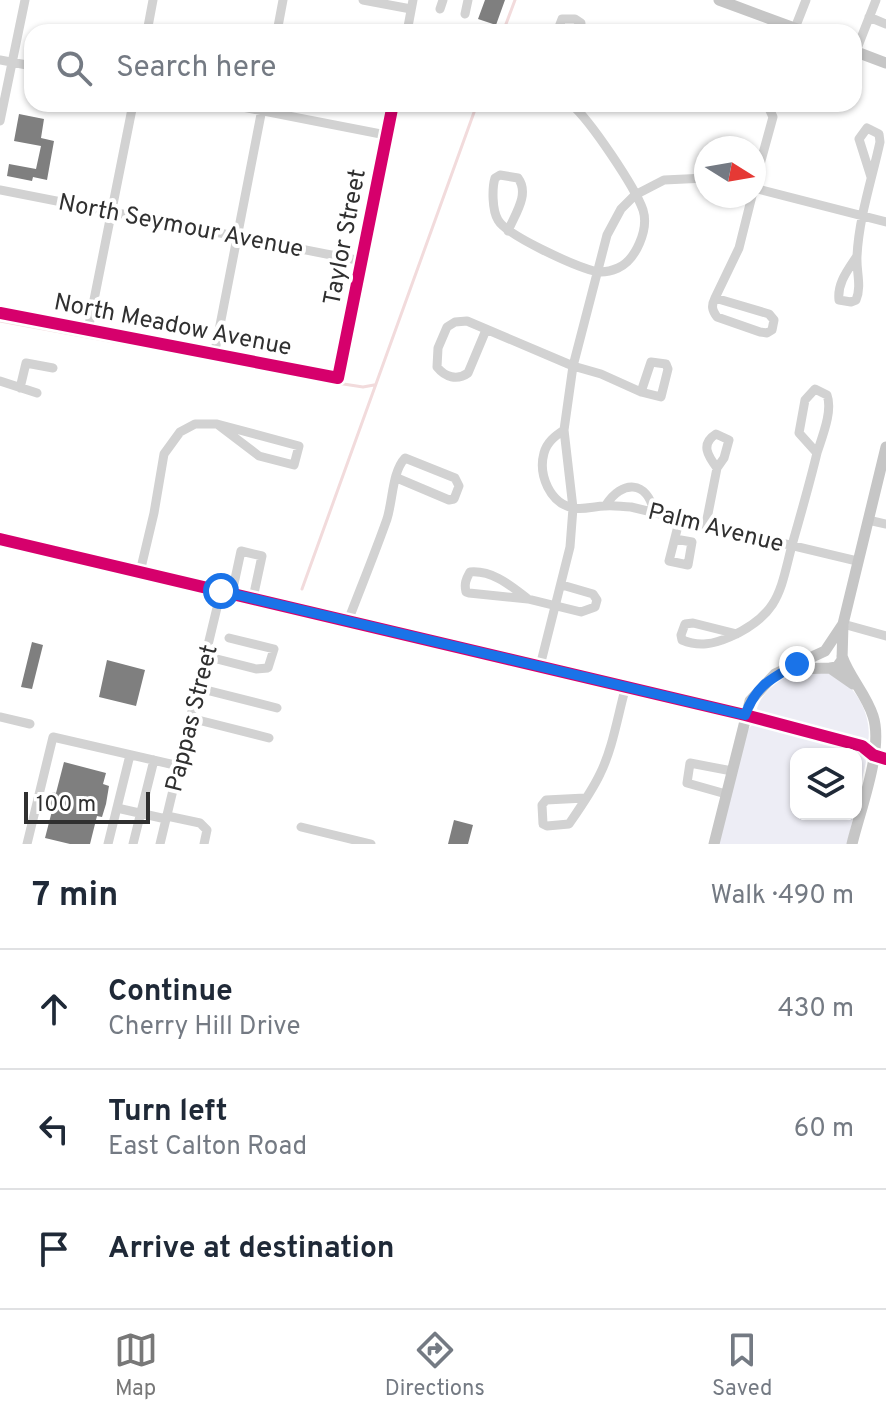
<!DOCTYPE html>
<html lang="en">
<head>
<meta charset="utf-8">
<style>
  body { margin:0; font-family:Overpass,sans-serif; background:#f2f2f3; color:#1f2937 }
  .controls { position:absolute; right:24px; bottom:24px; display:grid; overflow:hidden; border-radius:16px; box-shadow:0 2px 6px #0004 }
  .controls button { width:72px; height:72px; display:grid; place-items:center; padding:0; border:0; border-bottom:2px solid #e0e1e3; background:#fff; color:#1f2937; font:40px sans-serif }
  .compass { position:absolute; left:694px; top:136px; width:72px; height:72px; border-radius:50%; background:#fff; box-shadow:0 2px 6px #0004; rotate:101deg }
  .scale { position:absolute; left:24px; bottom:20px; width:126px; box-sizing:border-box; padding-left:8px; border:4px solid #303030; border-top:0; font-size:22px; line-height:28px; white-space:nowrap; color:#303030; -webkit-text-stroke:6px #fff; paint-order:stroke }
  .stop { position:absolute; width:24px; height:24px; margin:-18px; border:6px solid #1a73e8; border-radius:50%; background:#fff }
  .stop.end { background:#1a73e8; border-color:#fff; box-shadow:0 2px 8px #0008 }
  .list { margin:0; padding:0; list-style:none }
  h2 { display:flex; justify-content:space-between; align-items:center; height:104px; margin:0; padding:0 32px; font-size:34px }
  h2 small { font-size:26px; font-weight:400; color:#747a83 }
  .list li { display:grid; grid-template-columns:52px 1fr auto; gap:24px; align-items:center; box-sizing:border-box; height:120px; padding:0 32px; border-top:2px solid #e0e1e3 }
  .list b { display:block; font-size:30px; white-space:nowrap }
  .list p { margin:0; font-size:26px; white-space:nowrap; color:#747a83 }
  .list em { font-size:26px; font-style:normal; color:#747a83 }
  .icon { flex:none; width:44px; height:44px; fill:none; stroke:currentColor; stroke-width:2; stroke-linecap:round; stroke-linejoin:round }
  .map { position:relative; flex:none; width:886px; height:844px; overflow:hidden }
  .search { position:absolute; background:#fff; box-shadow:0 2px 6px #0004; left:24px; right:24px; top:24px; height:88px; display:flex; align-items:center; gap:20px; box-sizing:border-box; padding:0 28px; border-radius:24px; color:#747a83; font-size:30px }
  .sheet { height:464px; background:#fff }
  nav { display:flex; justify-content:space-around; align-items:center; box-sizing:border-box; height:112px; border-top:2px solid #e0e1e3; background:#fff; font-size:22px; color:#747a83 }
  nav a { display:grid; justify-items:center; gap:4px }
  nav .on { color:#787878 }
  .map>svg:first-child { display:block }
</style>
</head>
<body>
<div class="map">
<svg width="886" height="844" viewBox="0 0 886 844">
  <rect width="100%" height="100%" fill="#fff"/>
  <path fill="#ededf5" d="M800,671c8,1 18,0 25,1 29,7 48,43 43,70l-112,-29c3,-21 25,-35 44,-42z
    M752,725l107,25 6,5 1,7 -10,43v-51h-60v60h58l-7,30h-128l28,-114z"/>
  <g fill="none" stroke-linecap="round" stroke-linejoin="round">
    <path stroke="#f2dbdc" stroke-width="3" d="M503,32l12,-32
      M0,321l337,62 26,4 11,-2
      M302,589l175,-485"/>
  </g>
  <path fill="#7f7f7f" d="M485,0h20l-9,25 -18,-6z
    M19,114l25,5 -3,19 13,3 -7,39 -14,-3 -1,4 -25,-5 2,-12 27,5 5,-23 -27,-5z
    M32,642l11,3 -11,44 -11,-2z
    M107,660l38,10 -9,36 -37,-9z
    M64,762l42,11 -3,11 6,2 -3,18 -4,13 -5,-1 -7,28h-20l-25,-6 8,-31 -4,-1 3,-14 4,1z
    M454,820l19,5 -5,19h-20z"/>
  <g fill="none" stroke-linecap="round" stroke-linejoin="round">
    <path stroke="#d2d2d2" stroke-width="9" d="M363,0l48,9
      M440,9l3,-9
      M465,14l3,-14
      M869,17l17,7
      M795,28l11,-28
      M147,32l6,-32
      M277,32l6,-32
      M407,32l6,-32
      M557,32l5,-13h13l6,4 -1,9
      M856,51l20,-51
      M0,60l32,6
      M227,104l159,31
      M0,121l25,-121
      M754,186l19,-69 -6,-13
      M754,188l132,34
      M0,190l362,71
      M508,231c7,-17 22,-37 10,-53l-18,-3 -5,3c-3,10 -3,32 3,42 9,16 77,46 96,51 7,2 17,0 24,-3 18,-8 31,-39 25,-58 -8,-23 -53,-90 -72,-106
      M857,256c-9,14 -20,27 -18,44l12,2 5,-2c6,-14 0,-29 1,-44 2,-39 15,-77 23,-114l-1,-8 -12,-6 -8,11 12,38
      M715,298l54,16 5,6 -2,10 -5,3 -7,-1 -43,-15c-5,-7 -6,-11 -2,-19l24,-50 13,-52
      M0,313l338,65 55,-274
      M88,330l45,-226
      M486,330l-18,43c-11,8 -23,4 -31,-6l1,-19 9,-21 8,-5 12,-1 106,45 28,8 40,18 20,5 7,-28 -2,-5 -15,-2 -10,30
      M214,356l49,-252
      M0,381l37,12
      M20,388l6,-25 27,5
      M564,430c-9,6 -17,12 -20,23 -6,22 6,51 30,55 10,2 21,-2 31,-2 9,-1 17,1 26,1l226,54
      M606,505c16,-25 41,-25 48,7
      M868,520l18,4
      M706,524l11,-56 7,-10 5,-18 -13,-6c-16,10 -8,22 1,34
      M0,539l745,176 117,31 11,9 13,4
      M675,539l17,3 -4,23 -19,-4 11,-43
      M140,572l14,-59 10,-59 16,-22 15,-8h22l82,22 -5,19 -35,-9 -42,-32
      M232,593l9,-42 21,5 -9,42
      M528,599c-17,-13 -35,-29 -58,-27 -4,7 -6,12 -4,20l3,1 59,6 53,13 14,-5 2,-7 -4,-6 -31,-9
      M348,621c13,-34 27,-68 39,-102 6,-19 5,-47 18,-61l50,20 4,8 -5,13 -5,1 -52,-22
      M843,624l43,12
      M737,634l-44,-11 -8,1 -4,11 1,5c17,7 32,4 48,-3 53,-24 50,-50 64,-99 8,-28 16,-56 23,-85 5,-16 16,-42 10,-58l-12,-6 -10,11 -6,33 18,20
      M205,656l51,13 12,-1 6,-19 -45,-11
      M540,666l30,-119 3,-39 -9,-78 9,-64 34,-131 14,-26 14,-14 29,-15 42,-2
      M198,688l79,20
      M0,717l30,7
      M190,718l79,20
      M726,794l-39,-11 3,-20 42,8
      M585,798l-39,2 -4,5 1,19 4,2 22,-2c11,-16 23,-33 31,-50 13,-26 18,-60 26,-88
      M117,808l49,11
      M167,816l33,7 7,7 -3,14
      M301,827l70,17
      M27,844l26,-107 126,29
      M108,844l22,-89
      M133,844l21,-84
      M160,844l61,-253"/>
    <path stroke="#c6c6c6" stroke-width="11" d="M719,0l86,32
      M854,51l32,12
      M842,656c7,21 24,38 31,60 11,33 -13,94 -21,128
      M830,668l7,-1 5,-7 1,-36 43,-177
      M796,669l34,-1 23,16
      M714,844l36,-143 25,-27 50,-23 18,-27"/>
    <defs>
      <path id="cycleway" d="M0,313l338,65 55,-274
        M0,539l745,176 117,31 11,9 13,4"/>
    </defs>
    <use href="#cycleway" stroke="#fff" stroke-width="17"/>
    <use href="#cycleway" stroke="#d6006c" stroke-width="12"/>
  </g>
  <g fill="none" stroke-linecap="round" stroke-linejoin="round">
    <path stroke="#1a73e8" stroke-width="10" d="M221,591l524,124c12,-31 26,-36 52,-51"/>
  </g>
  <g text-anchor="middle" stroke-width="8" stroke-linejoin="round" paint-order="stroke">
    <g font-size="24" fill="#303030" stroke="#fff">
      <text transform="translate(181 225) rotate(11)" y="8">North Seymour Avenue</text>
      <text transform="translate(344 237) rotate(-79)" y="8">Taylor Street</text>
      <text transform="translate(173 324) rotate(11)" y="8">North Meadow Avenue</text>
      <text transform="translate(716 527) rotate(14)" y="8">Palm Avenue</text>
      <text transform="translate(191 718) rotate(-76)" y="8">Pappas Street</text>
    </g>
  </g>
</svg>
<div class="controls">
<button><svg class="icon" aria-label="layers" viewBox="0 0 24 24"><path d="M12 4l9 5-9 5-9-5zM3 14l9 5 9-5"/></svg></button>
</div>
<svg class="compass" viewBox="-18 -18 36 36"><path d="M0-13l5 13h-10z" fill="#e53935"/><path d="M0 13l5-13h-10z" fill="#747a83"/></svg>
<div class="scale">100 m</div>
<div class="stop" style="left:221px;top:591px"></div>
<div class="stop end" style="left:797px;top:664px"></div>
<div class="search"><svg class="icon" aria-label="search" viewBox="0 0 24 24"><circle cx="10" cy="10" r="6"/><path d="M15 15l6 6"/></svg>Search here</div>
</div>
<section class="sheet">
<h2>7 min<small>Walk · 490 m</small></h2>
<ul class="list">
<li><svg class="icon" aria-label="ahead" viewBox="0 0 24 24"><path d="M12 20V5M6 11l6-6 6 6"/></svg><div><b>Continue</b><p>Cherry Hill Drive</p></div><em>430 m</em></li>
<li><svg class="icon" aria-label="left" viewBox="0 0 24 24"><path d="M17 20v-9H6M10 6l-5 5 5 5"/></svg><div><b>Turn left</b><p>East Calton Road</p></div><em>60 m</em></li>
<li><svg class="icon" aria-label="arrive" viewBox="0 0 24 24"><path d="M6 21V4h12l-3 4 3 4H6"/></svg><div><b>Arrive at destination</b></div></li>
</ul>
</section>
<nav>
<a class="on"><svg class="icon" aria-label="map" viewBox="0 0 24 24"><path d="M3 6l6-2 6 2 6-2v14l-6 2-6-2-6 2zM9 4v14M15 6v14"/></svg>Map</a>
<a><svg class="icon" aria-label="directions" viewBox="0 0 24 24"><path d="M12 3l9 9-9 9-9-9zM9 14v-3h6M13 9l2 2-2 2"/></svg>Directions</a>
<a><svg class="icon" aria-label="saved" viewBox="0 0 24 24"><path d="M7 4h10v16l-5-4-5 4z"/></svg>Saved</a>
</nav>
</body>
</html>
